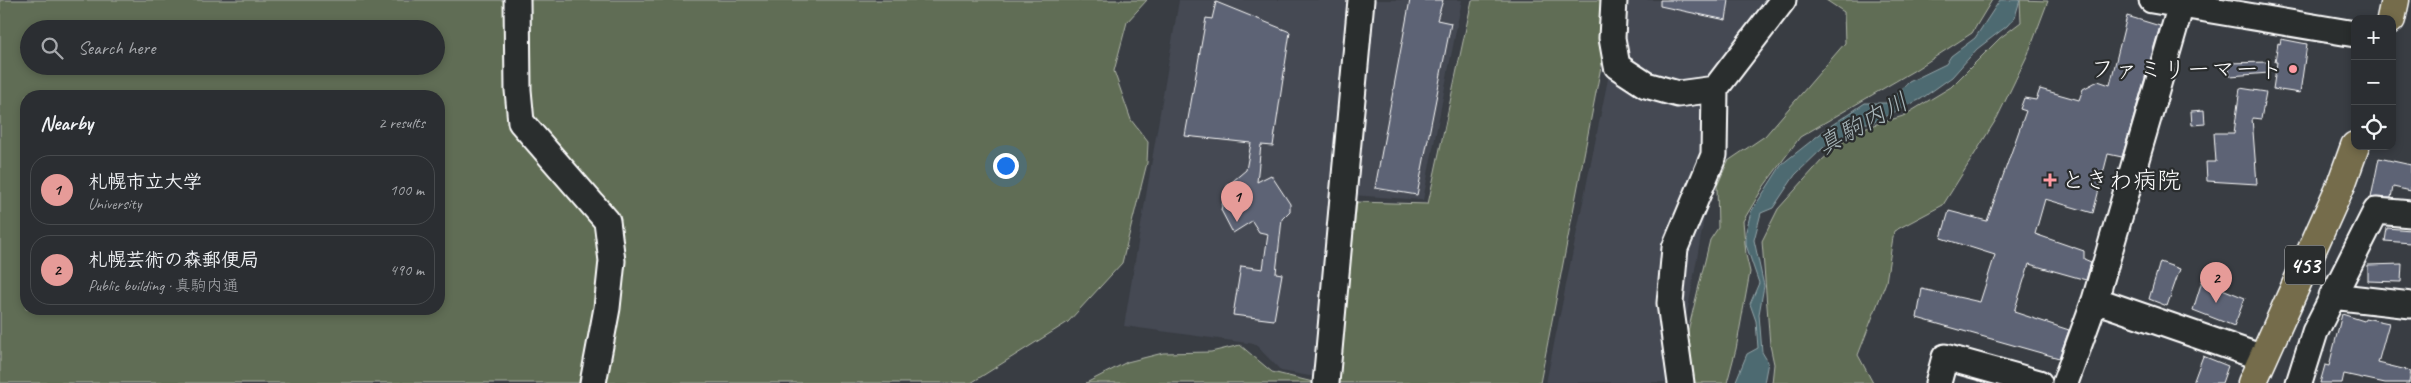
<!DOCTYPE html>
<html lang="en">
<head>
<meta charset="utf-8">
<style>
  body { margin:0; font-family:Caveat,"Klee One",sans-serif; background:#373a3e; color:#f1f3f6 }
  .controls { position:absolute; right:15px; top:15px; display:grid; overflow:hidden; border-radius:10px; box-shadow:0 2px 8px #0003 }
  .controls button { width:45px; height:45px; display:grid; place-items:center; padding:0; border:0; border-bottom:1px solid #474a4d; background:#2b2e32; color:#f1f3f6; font:25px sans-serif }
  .you { position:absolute; left:1005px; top:165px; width:18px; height:18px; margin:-12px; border:4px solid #fff; border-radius:50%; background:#1a73e8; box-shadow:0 0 0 8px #1a73e833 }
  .badge { display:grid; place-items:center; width:32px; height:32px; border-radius:50%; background:#e69b98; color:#111; font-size:16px; font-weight:700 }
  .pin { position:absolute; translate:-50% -41px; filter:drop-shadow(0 1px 2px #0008) }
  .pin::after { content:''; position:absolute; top:26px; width:18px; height:15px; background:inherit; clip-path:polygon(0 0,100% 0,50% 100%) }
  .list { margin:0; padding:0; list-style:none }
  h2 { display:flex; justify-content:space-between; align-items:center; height:65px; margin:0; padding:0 20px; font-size:21px }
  h2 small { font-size:16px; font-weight:400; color:#a6a8ac }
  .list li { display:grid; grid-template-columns:32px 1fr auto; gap:15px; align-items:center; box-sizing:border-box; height:70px; margin:0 10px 10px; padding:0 10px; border:1px solid #474a4d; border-radius:20px }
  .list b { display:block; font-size:19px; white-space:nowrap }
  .list p { margin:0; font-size:16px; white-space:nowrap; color:#a6a8ac }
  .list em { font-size:16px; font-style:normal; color:#a6a8ac }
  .icon { flex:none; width:28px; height:28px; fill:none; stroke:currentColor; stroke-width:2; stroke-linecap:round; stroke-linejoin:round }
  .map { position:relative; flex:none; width:2411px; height:383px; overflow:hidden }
  .search { position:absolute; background:#2b2e32; box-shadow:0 2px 8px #0003; left:20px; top:20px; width:425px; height:55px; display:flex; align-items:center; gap:12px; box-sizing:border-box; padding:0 18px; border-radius:28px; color:#a6a8ac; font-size:19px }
  .panel { position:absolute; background:#2b2e32; box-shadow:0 2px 8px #0003; left:20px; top:90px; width:425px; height:225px; border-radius:20px }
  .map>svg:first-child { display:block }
</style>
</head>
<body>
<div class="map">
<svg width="2411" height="383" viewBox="0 0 2411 383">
  <rect width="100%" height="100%" fill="#393d43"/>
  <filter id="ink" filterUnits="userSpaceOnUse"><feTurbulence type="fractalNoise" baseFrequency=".02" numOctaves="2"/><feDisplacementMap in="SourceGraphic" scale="10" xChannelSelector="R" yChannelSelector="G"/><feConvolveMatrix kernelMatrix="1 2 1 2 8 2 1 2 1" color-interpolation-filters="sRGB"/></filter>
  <g filter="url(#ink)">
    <path fill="#444852" d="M1179,0h175l-33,378 -40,-7 -26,-27 -131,-18z
      M1369,0h93l-39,200 -72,-5z
      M1624,0h151l-42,56 -58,326 -129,1z"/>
    <path fill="#616d54" stroke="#b0b6aa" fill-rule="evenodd" d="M0,0h1147l-20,22 -13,49 17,49 17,22 -1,21 -25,100 -54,59 -97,61h-971zM29,29h407v37h-407zM26,96h413v213h-413z
      M1472,0h133l-1,51 -64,332h-203l20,-181 71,2z
      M1826,0h166l-20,33 -57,37 -115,67 -36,49 -21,35 3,34 4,17 -14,77 -9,34h-40l1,-52 22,-91 8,-12 -1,-42 11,-25 37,-25 80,-93 -1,-31z
      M2020,0l28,1 -20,53 -31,64 -54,87 -49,26 -8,51 -28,73 15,28h-101l2,-19 -4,-19 -8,-104 16,-32 44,-49 35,-30 46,-14 48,-29 49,-49 21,-16z
      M1240,345l32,27 45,11h-231l41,-21 36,-9 48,-1z"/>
    <path fill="#4d6a71" stroke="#94a6aa" d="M2000,0h20l-5,17 -8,9 -30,23 -25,28 -31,22 -47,23 -15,2 -12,11 -22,11 -30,29 -22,33 -12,5 -7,27 10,46 -5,28 3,38 6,10 -4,21h-29l12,-29 11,-6 -2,-27 -6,-17 9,-21 -13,-38v-14l5,-19 31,-48 47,-37 36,-24h22l22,-21 37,-18 5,-8 24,-18z"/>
    <path fill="#5d6374" stroke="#fff" d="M1410,0h33l-6,20 14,3 -34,172 -42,-7z
      M1660,0h69l-3,20 -66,-14z
      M1216,2l74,30 -17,114 -12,-1 -4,37 14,-7 19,29v7l-8,8 -6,54 6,1 -8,46 -41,-5 8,-49 22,3 5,-35 -9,-2 -7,-11 -19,12 -12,-23 6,-24 19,-16 5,-27 -66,-7 21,-118 6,1z
      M2127,16l33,10 -38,131 -14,-3 -15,59 -48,-14 -10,35 49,17v8l7,3 -5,18 -57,-16 -15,48 55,18 -10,28 -142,-40 5,-29 58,13 15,-47 -54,-17 8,-27 38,10 39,-110 -6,-2 4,-11 12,2 4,-11 39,11 4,-11 15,-8 12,4z
      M2281,39l26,5 -7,49 -27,-4 4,-27h-2l3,-19 2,1z
      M2269,62v11l-39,3 -2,-13z
      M2240,88l26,4 -5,27 -9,-1 5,66 -50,-3 -1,-19h10l-2,-29h20z
      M2204,110l1,14 -13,1 -1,-14z
      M2379,158l32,7v26l-18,-4 -2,11h-20z
      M2387,228l24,2v13l-26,-2z
      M2160,262l20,7 -13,37 -18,-7z
      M2402,264l-1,18 -33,-1v-16z
      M2202,281l43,17 -11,28 -41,-16z
      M2342,314l22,7 1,-3 24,5 -11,40 33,8 -2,12h-24l-41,-9 -2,9h-22l5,-18 4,1z
      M2203,356l25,10 -6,17h-29z"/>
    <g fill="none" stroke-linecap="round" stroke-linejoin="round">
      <defs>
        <path id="minor" d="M517,0l1,90 3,32 86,99 5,40 -5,47 -14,75
          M1614,0l-2,38 5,28 29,19 32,9 37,-5 68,-89
          M2152,0l203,34
          M2332,296l79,9
          M2095,300l168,58
          M1326,383l35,-383
          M1681,383l-11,-80 5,-55 39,-93 1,-66
          M1938,383l7,-26 94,26
          M2065,383l30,-83 86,-295
          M2299,383l16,-51 61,-121 35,3"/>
        <path id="highway" d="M2391,19l4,-19
          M2252,383l89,-198 14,-39"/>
      </defs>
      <use href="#minor" stroke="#fff" stroke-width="29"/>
      <use href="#highway" stroke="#fff" stroke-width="31"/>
      <use href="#minor" stroke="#2a2d2e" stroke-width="25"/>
      <use href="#highway" stroke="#746c4b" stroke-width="28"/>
    </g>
  </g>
  <g fill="#ff9aa2" stroke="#2a2d2e" stroke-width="2">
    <circle cx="2293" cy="69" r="5"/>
    <path d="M2047.5 172.5h5v5h5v5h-5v5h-5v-5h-5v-5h5z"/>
  </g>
  <g text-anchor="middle" stroke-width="4.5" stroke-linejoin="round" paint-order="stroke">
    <rect fill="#2a2d2e" stroke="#bfc0c0" stroke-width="1" x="2285" y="245.5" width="40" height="39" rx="4"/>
    <g font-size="22" font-weight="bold" fill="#fff">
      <text x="2305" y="273">453</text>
    </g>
    <g font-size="24" fill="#fff" stroke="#2a2d2e" text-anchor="end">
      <text x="2283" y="77">ファミリーマート</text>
      <text x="2061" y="188" text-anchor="start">ときわ病院</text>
    </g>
    <g font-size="25" font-style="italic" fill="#a6b4b8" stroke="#2a2d2e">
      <text transform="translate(1862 123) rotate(-29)" y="9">真駒内川</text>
    </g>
  </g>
</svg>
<div class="controls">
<button>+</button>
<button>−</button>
<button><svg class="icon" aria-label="locate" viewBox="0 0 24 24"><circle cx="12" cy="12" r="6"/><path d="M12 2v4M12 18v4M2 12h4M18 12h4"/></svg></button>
</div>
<div class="you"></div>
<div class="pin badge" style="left:1237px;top:222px">1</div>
<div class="pin badge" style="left:2216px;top:303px">2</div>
<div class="search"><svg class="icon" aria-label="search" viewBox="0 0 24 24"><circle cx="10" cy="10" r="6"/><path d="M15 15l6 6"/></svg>Search here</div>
<section class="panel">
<h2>Nearby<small>2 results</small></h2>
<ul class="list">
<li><span class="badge">1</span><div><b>札幌市立大学</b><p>University</p></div><em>100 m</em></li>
<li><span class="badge">2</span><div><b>札幌芸術の森郵便局</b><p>Public building · 真駒内通</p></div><em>490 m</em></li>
</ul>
</section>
</div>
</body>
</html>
